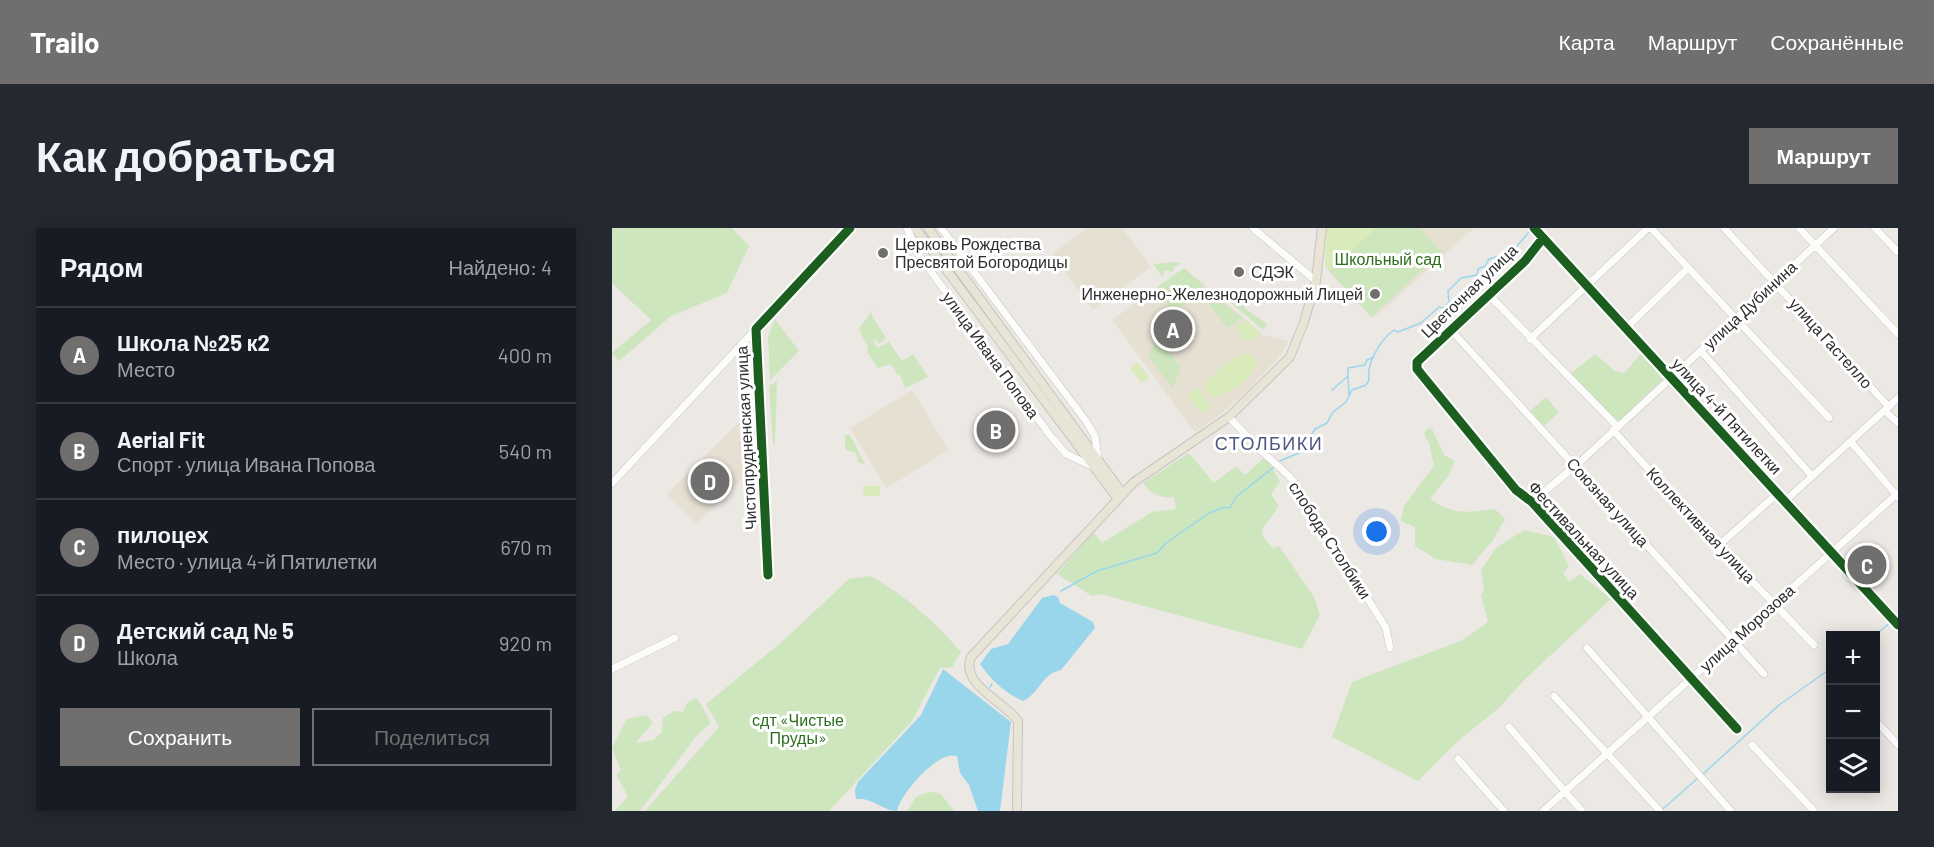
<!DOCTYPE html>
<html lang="ru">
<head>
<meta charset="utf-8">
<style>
  body { margin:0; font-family:Barlow,sans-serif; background:#242831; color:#f1f3f6 }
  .controls { position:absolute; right:18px; bottom:18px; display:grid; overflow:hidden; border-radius:0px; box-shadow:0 3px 15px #0003 }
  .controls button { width:54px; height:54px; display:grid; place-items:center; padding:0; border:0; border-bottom:2px solid #363941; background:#171b24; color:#f1f3f6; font:30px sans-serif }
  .you { position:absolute; left:765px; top:304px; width:21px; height:21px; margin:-15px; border:4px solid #fff; border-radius:50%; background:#1a73e8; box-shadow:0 0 0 9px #1a73e833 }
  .badge { display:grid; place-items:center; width:39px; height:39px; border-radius:50%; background:#706f6e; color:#fff; font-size:20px; font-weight:700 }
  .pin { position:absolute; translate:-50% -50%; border:3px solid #fff; box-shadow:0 2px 6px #0006 }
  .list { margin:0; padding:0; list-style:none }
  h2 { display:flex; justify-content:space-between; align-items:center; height:78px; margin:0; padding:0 24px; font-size:26px }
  h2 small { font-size:20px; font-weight:400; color:#9ea1a6 }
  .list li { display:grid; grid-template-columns:39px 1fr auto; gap:18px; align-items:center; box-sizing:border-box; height:96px; padding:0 24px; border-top:2px solid #363941 }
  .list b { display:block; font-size:22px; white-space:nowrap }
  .list p { margin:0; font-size:20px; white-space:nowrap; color:#9ea1a6 }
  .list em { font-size:20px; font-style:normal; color:#9ea1a6 }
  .actions { display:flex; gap:12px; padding:18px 24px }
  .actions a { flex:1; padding:14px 0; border:2px solid #706f6e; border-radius:0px; text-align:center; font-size:21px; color:#706f6e }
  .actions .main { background:#706f6e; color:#fff }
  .icon { flex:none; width:33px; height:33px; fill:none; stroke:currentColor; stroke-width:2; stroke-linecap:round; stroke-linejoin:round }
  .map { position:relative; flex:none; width:1286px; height:583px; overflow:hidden; border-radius:0px }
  header { display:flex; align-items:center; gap:36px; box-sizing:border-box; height:84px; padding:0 30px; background:#706f6e; color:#fff }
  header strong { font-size:28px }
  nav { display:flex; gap:33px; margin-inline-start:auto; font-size:21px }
  .intro { display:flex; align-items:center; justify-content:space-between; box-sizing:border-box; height:144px; padding:0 36px }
  h1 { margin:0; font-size:42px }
  .button { padding:15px 27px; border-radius:0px; background:#706f6e; color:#fff; font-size:21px; font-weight:700 }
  main { display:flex; gap:36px; padding:0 36px }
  aside { flex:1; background:#171b24; border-radius:0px; box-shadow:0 3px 15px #0003 }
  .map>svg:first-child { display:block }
</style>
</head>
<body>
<header>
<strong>Trailo</strong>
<nav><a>Карта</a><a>Маршрут</a><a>Сохранённые</a></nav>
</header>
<div class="intro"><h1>Как добраться</h1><a class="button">Маршрут</a></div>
<main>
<aside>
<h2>Рядом<small>Найдено: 4</small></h2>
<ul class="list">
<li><span class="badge">A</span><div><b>Школа №25 к2</b><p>Место</p></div><em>400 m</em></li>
<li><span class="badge">B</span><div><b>Aerial Fit</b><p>Спорт · улица Ивана Попова</p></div><em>540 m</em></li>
<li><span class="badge">C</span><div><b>пилоцех</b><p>Место · улица 4-й Пятилетки</p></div><em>670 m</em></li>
<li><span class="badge">D</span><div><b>Детский сад № 5</b><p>Школа</p></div><em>920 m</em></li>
</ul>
<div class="actions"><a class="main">Сохранить</a><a>Поделиться</a></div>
</aside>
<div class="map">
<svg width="1286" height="583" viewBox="0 0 1286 583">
  <rect width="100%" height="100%" fill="#ece8e4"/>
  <path fill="#e6e0d3" d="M475,0h35l29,39 -58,43 -41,-56z
    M764,0h98l-101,91 -44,-48z
    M572,40l80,67 24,6 -8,15 -31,33 -29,26 -25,17 -83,-112z
    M300,162l37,60 -63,38 -36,-60z
    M138,187l4,52 -57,57 -30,-30 78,-78z"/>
  <path fill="#cee6be" d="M0,0h120l17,18 -22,47 -56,23 -52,45 -7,-8 39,-33 -39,-37z
    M764,0h44l22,24 -71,65 -42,-46z
    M563,34l6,2 -6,2 -2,6 -9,-2 -1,8 -10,-14z
    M572,40l20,17 -6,4 2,3 -17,14 -12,3 -16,-20z
    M627,63l-1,5 12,6 -6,6 23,16 -4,6 -40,-34z
    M601,67l30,23 -16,10 -21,-28z
    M261,81l-2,5 15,24 -7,6 -3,-5 -3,2 4,7 12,-6 13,19 11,-7 15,23 -23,11 -5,-13 -2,1 -7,-12 -13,4 -11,-16 1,-4 -9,-19z
    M163,91l24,32 -29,29 -2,-44z
    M546,115h4l19,25 -8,20 -24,-30 1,-8z
    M983,126l20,17 9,2 17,-19 22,25 -43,41 -5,1 -46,-46z
    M165,153l-2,63h-2l-4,-58z
    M934,169l13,15 -15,14 -14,-15z
    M816,200l4,1 12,26 11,6 -7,15 -18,23c23,16 38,14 65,10l10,10 -12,21 -21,25 -36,-6 -21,-13v-19l-14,-6 3,-15 30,-40 -5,-23 -5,-9z
    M233,207h5l15,29 -6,-1 -4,-11 -10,-2z
    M577,225l25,30 22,-17 9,9 21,-19 14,26 -9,12 8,12 -16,22 -1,7 10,13 7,-2 35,51 6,18 -18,34 -202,-55 -8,2 -35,-22 36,-42 9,11 50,-31 24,-3 -2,-12c-13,2 -23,-3 -31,-14z
    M912,302l30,7 15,29 -6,7 6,9 11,-8 31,25 -87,81 -24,27 -42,34 -40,40 -86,-44 20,-55 111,-42 25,-18 -7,-26 3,-7 -3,-19 15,-22z
    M259,348c36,21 63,45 90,76l-9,15 -12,1 -28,53 -83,90h-184l74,-84 -13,-23 77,-63 66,-62z
    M85,470l14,25 -14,12 -57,76h-25l13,-15 -12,-21 5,-5 -9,-22 15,-29 20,-4 6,8 -18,20 18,-3 9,-8 1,-14 11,-7 9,1 4,-9z
    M316,564l12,1 14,18h-47l9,-14z"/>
  <path fill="#d9eabb" d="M714,0h50l-47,43 -4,-4z
    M634,92l13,11 1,4 -6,5h-9l-10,-13z
    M637,125l8,8c0,14 -33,39 -47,35l-5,-10c5,-12 31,-32 44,-33z
    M525,134l12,15 -7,6 -12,-15z
    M586,160l14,19 -10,7 -14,-18z
    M252,258h16v10h-17z"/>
  <path fill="#99d6ec" d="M441,367l5,2 2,6 33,19 2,6 -34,42c-20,4 -20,22 -38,31 -18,-8 -32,-21 -43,-37l11,-15 17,-5 34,-46z
    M331,441l68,53 -11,89h-22l-9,-26 -9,-12 -3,-17c-19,-6 -56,37 -60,55 -15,0 -25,-14 -41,-12l-1,-9 3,-8 63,-67z"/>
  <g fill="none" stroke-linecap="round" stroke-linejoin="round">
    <path stroke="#99d6ec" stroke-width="1.5" d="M736,148l1,19
      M720,162l16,-14v-8l17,-3 2,-5 7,-3
      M668,233l21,-9 14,-23 12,-6 6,-11 13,-10 6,-12 14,-5 3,-5c-3,-17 12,-41 25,-50l4,2 23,-9 18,-16 6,1 4,-6 -1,-11 13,-13 16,-3 1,-6 7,-3 4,-7 23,-7 17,-20
      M449,363l36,-20 60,-18 9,-10 43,-30 15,-6 6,1 6,-11 38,-30
      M1285,388l1,-1
      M1263,407l15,-12
      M378,459l2,-3
      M1091,546l76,-69 51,-36
      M1051,581l36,-32"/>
    <defs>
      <path id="minor" d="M295,0l12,27 130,179 17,20 26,12
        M329,0l145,193 9,15 3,23
        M641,0l63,53
        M922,0l364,397
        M1039,0l178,190
        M1112,0l165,179
        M1187,0l99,106
        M1263,0l23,24
        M931,10l-18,23 -108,101v7l99,121 16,12 205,227
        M877,67l128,131
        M1014,100l62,-60
        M840,103l312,343
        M918,111l118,-111
        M1089,123l111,125
        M1273,183l13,12
        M617,189l29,31 31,28 10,13 87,139 4,20
        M1001,202l105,116 96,99
        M1239,214l47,55
        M0,255l144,-154
        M1173,273l113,-103
        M920,274l49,-41 253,-233
        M1106,318l60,-53
        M156,347l-12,-246 94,-101
        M975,420l144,163
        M0,441l63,-31
        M942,468l106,115
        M1264,493l22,24
        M897,499l73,84
        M1140,517l62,66
        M846,531l46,52
        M931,583l355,-318"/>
      <path id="major" d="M303,0l203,271
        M316,0l195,266
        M405,583l1,-90c-14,-20 -58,-36 -47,-64l163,-175 95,-65 61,-60 14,-35 12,-41 6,-53"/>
    </defs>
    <use href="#minor" stroke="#c5c4c5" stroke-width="8"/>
    <use href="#major" stroke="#c6c5c4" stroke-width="10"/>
    <use href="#minor" stroke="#fcfcfb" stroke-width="7"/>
    <use href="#major" stroke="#e8e4d6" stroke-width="8"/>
    <defs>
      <path id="cycleway" d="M922,0l364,397
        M931,10l-18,23 -108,101v7l99,121 16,12 205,227
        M156,347l-12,-246 94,-101"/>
    </defs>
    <use href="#cycleway" stroke="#fff" stroke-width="13"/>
    <use href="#cycleway" stroke="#1b5e20" stroke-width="9"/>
  </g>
  <g fill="#706f6e" stroke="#fff" stroke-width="2">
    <circle cx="271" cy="25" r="6"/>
    <circle cx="627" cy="44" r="6"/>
    <circle cx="763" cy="66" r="6"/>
  </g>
  <g text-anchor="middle" stroke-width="6" stroke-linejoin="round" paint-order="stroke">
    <g font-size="16" fill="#2e2e2e" stroke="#fff" text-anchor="start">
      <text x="283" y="22">Церковь Рождества<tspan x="283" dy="18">Пресвятой Богородицы</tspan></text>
      <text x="639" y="50">СДЭК</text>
      <text x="751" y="72" text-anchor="end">Инженерно-Железнодорожный Лицей</text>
    </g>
    <g font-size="16" fill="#2c6e1b" stroke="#fff">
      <text x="776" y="37">Школьный сад</text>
      <text x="186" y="498">сдт «Чистые<tspan x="186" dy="18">Пруды»</tspan></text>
    </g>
    <g font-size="16" fill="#2e2e2e" stroke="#fff">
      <text transform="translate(857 63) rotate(-44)" y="6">Цветочная улица</text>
      <text transform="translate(1138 77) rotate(-43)" y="6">улица Дубинина</text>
      <text transform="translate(1219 115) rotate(48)" y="6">улица Гастелло</text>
      <text transform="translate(379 127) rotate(54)" y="6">улица Ивана Попова</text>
      <text transform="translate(1115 188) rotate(47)" y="6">улица 4-й Пятилетки</text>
      <text transform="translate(134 210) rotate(-93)" y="6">Чистопрудненская улица</text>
      <text transform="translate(996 274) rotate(48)" y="6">Союзная улица</text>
      <text transform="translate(1089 297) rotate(47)" y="6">Коллективная улица</text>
      <text transform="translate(718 312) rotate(57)" y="6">слобода Столбики</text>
      <text transform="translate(972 312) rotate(47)" y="6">Фестивальная улица</text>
      <text transform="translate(1135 400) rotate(-42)" y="6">улица Морозова</text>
    </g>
    <g font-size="18" letter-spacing="1.5" fill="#4d5680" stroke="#fff">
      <text x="657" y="222">СТОЛБИКИ</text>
    </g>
  </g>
</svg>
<div class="controls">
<button>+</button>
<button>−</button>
<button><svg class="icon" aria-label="layers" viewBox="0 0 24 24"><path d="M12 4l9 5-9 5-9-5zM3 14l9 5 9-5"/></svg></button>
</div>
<div class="you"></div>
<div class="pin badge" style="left:561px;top:101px">A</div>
<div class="pin badge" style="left:384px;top:202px">B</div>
<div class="pin badge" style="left:1255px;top:337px">C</div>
<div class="pin badge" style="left:98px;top:253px">D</div>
</div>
</main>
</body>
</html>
